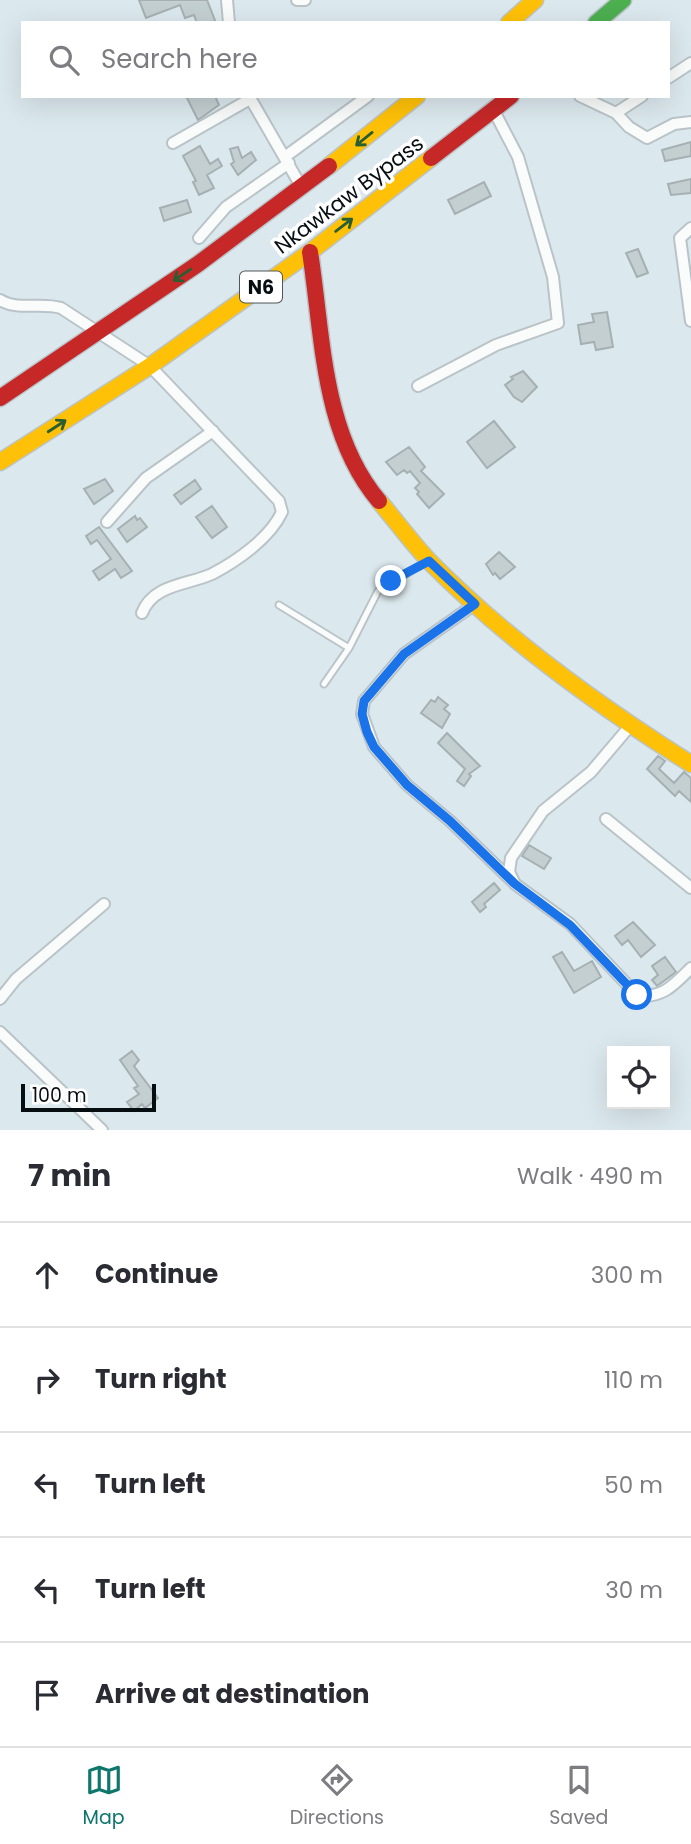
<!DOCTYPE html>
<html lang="en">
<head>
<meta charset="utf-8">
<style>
  body { margin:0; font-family:Poppins,sans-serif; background:#f7f7f7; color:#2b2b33 }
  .controls { position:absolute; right:21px; bottom:21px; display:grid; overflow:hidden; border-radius:0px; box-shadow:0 7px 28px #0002 }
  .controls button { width:63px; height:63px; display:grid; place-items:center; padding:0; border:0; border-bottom:2px solid #e1e1e2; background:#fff; color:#2b2b33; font:35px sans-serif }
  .scale { position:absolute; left:21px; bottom:18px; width:135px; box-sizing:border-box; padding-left:7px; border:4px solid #060e11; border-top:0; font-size:19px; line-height:24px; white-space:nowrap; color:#060e11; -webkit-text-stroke:5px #fff; paint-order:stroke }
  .stop { position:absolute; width:21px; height:21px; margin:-16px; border:5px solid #1a73e8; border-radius:50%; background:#fff }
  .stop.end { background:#1a73e8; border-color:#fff; box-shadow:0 2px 7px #0008 }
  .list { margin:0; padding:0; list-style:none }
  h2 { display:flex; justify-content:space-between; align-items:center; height:91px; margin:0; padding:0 28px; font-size:30px }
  h2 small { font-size:23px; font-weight:400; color:#7c7c81 }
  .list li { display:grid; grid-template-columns:46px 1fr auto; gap:21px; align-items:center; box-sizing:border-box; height:105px; padding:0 28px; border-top:2px solid #e1e1e2 }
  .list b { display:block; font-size:26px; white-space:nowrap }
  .list em { font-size:23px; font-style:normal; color:#7c7c81 }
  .icon { flex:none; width:38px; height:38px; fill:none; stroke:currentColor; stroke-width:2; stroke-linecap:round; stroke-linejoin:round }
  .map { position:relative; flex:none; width:691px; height:1130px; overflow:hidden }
  .search { position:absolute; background:#fff; box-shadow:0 7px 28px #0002; left:21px; right:21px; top:21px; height:77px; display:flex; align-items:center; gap:18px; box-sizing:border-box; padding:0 24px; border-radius:0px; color:#7c7c81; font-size:26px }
  .sheet { height:616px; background:#fff }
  nav { display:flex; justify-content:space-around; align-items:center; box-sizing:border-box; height:98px; border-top:2px solid #e1e1e2; background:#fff; font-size:19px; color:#7c7c81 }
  nav a { display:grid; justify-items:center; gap:4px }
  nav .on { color:#0f766e }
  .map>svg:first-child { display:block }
</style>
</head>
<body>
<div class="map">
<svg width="691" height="1130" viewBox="0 0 691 1130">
  <rect width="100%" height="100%" fill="#dbe8ed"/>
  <path fill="#c4cfd2" stroke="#a6b0b3" stroke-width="2" d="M139,0h68l9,23h-19l-3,-8 -9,3 -5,-13 -34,13z
    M186,96h29l4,9 -21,15z
    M691,142v14l-26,5 -3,-11z
    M200,146l10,18 8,-5 4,7 -15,9 7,13 -15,7 -6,-13 3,-1 -13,-25z
    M238,147l4,11 9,-6 5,8 -18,15 -7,-11 3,-2 -4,-13z
    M691,179v14l-20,2 -3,-11z
    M484,182l7,14 -36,18 -7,-14z
    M187,200l4,12 -27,9 -4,-13z
    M638,249l10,24 -11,4 -11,-24z
    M607,312l6,35 -17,3 -2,-8 -13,2 -3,-19 16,-3 -2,-8z
    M523,371l14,16 -15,15 -8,-5 -9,-12 8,-6 -2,-2z
    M494,421l21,26 -28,21 -20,-26z
    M409,447l16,20 -4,4 23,23 -15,14 -12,-14 2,-2 -4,-4 5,-5 -10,-12 -3,2 -3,-3 -7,5 -11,-13z
    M105,479l8,12 -19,13 -10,-15z
    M195,480l6,9 -20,15 -7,-9z
    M212,506l15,21 -15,11 -16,-21z
    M135,516l2,4 3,-2 7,9 -20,15 -9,-13z
    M99,527l33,44 -11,7 -6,-9 -16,11 -6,-9 18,-12 -14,-19 -6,4 -5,-8z
    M499,552l16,15 -15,12 -5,-6 -2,2 -7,-11z
    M438,697l10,8 -4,4 6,5 -8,14 -21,-15 10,-13 4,2z
    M447,733l33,33 -11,8 2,2 -7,10 -7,-5 8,-12 -27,-26z
    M658,756l7,5 -6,8 15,14 10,-11 7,6v24l-12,-11 -4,5 -28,-27z
    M529,845l22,13 -7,11 -22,-13z
    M494,883l6,7 -16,14 2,3 -6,5 -8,-10z
    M633,922l22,23 -14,12 -13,-17 -6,5 -7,-9z
    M562,952l12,19 18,-10 9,16 -27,16 -21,-36z
    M665,957l11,15 -19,14 -5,-6 6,-5 -6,-9z
    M132,1051l7,9 -5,6 24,32 -13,10 -3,-4 -8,7 -7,-9 12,-8 -5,-6 4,-2 -18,-26z"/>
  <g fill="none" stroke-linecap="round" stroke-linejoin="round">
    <defs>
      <path id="lane" d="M279,605l70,43
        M324,684l25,-36 29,-57 48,-29"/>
      <path id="street" d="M227,0l2,23
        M297,0h8
        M668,78l23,-15
        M249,96l53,92
        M580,96l36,17 13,14 18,11 27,-14 17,-2
        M616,113l26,-17
        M173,143l77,-44
        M286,156l82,-60
        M691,228l-11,10 11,83
        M199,238l27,-31 63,-44
        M0,300c18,11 41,2 61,8l89,58 129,135 3,11c-12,26 -45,49 -70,62 -24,11 -59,10 -70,39
        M418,386l78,-41 62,-22 -5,-46 -35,-120 -24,-46
        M107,522l39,-44 67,-47
        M475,604l-71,50 -40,47 -2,13 12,33 33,38 43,36 62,60
        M630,726l-39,46 -48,39 -32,47 -2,14 6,12 55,40 67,71c25,4 37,-10 54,-27
        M606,819l85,69
        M0,999l16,-20 88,-75
        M0,1032l102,98"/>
      <path id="fast" d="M596,23l27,-23"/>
      <path id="slow" d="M509,23l26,-23
        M329,166l88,-70
        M0,462l150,-96 160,-114 121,-94
        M379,501c17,20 33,42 51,61 77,78 169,144 261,202"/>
      <path id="jam" d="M431,158l80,-62
        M310,252c13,83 12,182 69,249
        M0,398l198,-134 131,-98"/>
    </defs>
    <use href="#lane" stroke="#bac4c8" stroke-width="9"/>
    <use href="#street" stroke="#bac4c8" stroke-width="14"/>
    <use href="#fast" stroke="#bac4c8" stroke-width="19"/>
    <use href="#slow" stroke="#bac4c8" stroke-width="19"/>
    <use href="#jam" stroke="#bac4c8" stroke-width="19"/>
    <use href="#lane" stroke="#fafcfc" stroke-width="5"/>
    <use href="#street" stroke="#fafcfc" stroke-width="10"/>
    <use href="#fast" stroke="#4caf50" stroke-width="16"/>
    <use href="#slow" stroke="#ffc107" stroke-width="16"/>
    <use href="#jam" stroke="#c62828" stroke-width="16"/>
  </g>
  <defs><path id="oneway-shaft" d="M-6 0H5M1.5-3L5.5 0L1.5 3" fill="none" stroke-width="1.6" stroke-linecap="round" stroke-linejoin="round" transform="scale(1.75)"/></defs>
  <g stroke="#295e30">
    <use href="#oneway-shaft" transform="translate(364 139) rotate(141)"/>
    <use href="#oneway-shaft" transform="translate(344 225) rotate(-37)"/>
    <use href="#oneway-shaft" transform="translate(182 275) rotate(146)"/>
    <use href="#oneway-shaft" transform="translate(57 426) rotate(-33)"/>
  </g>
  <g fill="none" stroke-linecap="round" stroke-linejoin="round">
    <path stroke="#1a73e8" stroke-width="9" d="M391,581l38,-20 46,43 -71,50 -40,47 -2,13 5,18 7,15 33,38 43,36 65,63 55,41 67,70"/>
  </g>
  <g text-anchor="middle" stroke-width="7" stroke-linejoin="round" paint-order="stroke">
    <rect fill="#fff" stroke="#515658" stroke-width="2" x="240" y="271.5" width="42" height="31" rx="5"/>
    <g font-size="19" font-weight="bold" fill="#060e11">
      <text x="261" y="294">N6</text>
    </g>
    <g font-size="21" fill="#060e11" stroke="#fff">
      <text transform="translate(349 195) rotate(-37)" y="7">Nkawkaw Bypass</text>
    </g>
  </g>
</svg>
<div class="controls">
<button><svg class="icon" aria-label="locate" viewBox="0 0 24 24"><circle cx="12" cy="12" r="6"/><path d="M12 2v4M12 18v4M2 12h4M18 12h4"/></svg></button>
</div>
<div class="scale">100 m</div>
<div class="stop" style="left:637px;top:995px"></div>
<div class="stop end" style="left:391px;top:581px"></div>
<div class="search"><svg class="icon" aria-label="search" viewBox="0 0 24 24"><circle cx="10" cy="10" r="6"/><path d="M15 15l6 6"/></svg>Search here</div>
</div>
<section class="sheet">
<h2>7 min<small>Walk · 490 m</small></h2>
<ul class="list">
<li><svg class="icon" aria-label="ahead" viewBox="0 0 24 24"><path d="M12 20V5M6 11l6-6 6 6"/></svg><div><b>Continue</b></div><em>300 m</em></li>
<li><svg class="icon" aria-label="right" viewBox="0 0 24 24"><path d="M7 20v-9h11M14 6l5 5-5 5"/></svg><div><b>Turn right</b></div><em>110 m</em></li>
<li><svg class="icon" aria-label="left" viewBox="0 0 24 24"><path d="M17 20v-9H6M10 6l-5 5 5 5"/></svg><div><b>Turn left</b></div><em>50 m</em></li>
<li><svg class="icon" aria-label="left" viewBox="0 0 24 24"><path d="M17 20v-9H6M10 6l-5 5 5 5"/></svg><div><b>Turn left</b></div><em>30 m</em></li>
<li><svg class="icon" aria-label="arrive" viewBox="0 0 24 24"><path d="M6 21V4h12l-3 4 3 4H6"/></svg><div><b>Arrive at destination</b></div></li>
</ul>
</section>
<nav>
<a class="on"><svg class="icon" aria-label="map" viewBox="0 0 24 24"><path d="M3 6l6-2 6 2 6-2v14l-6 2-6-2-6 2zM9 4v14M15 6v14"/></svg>Map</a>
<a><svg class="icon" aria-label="directions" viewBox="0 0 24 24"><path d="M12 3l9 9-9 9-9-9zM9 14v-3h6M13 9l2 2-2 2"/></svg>Directions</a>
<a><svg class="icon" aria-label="saved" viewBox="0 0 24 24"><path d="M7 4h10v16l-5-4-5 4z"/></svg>Saved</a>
</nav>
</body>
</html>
